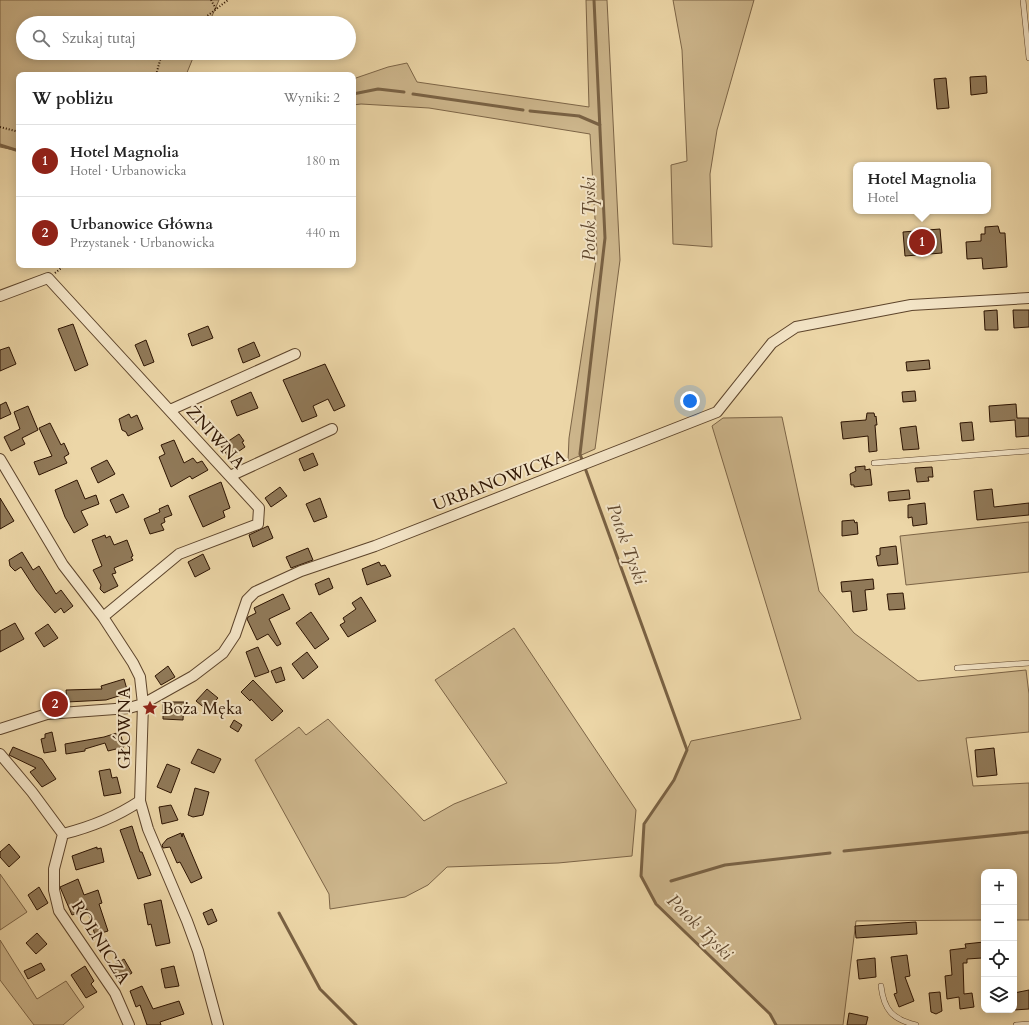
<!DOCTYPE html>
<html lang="pl">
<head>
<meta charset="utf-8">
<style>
  body { margin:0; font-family:Cardo,serif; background:#f2f2f2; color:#222 }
  .controls { position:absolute; right:12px; bottom:12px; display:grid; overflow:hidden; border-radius:8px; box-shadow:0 2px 10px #0003 }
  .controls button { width:36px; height:36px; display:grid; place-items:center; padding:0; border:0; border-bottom:1px solid #e0e0e0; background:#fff; color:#222; font:20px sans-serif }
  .you { position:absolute; left:690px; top:401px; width:14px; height:14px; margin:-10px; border:3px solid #fff; border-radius:50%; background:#1a73e8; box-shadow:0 0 0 6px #1a73e833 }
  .badge { display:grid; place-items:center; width:26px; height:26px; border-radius:50%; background:#8f2418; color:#fff; font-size:13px; font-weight:700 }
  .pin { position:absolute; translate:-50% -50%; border:2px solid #fff; box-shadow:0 1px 4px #0006 }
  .popup { position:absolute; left:853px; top:162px; width:138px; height:52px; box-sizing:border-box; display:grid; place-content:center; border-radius:8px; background:#fff; filter:drop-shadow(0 1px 3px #0005); font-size:13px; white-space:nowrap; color:#767676 }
  .popup b { font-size:15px; color:#222 }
  .popup::after { content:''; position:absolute; left:50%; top:100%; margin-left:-8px; border:8px solid transparent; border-top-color:#fff }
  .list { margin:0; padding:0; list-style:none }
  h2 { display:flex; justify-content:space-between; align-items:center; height:52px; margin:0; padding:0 16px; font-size:17px }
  h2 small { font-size:13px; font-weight:400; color:#767676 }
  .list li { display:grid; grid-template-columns:26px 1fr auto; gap:12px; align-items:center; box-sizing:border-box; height:72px; padding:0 16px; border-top:1px solid #e0e0e0 }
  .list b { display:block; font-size:15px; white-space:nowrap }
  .list p { margin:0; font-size:13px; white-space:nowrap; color:#767676 }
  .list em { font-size:13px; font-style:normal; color:#767676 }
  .icon { flex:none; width:22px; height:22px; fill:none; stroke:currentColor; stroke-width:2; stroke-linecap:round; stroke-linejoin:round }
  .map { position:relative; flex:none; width:1029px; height:1025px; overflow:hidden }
  .search { position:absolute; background:#fff; box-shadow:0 2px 10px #0003; left:16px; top:16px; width:340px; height:44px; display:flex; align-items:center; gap:10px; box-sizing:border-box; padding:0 14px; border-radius:22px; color:#767676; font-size:15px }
  .panel { position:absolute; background:#fff; box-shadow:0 2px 10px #0003; left:16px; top:72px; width:340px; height:196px; border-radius:8px }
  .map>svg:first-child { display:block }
</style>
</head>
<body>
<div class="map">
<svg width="1029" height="1025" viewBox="0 0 1029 1025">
  <rect width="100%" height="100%" fill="#ecd6a7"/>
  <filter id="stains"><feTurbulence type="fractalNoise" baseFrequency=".005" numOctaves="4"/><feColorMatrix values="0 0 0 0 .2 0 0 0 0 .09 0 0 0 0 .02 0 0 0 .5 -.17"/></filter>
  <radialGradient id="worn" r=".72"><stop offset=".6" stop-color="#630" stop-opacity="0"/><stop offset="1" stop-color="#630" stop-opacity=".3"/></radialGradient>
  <path fill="#ccb58b" stroke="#7c6446" d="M0,0h219l-10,23h-186v30h172l-9,22h-167v76l-19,-4z
    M586,0h21l13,260 -25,189 -27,12 1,-23 28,-185 -7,-119 -161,-26 -68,-4 -8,1v-26l35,-12 19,-4 10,19 172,25z
    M673,0h81l-37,130 -7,44 2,73 -39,-3 -2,-79 16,-4 -5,-111z
    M782,417l37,174 35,42 64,48 108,-11 3,24v38l-63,6 7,48 56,-3v137h-15v-48h-30v48l-128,1 -13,104h-67l-6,-11 -114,-110 -15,-28 3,-52 30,-44 17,-39 110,-22 -89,-293 11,-8z
    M1029,522v50l-123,13 -6,-49z
    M514,628l122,182 -4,46 -74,7 -111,4 -19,18 -23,12 -75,12 -1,-15 -74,-134 44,-33 7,8 22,-16 96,102 30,-17 53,-21 -72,-103z
    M0,874l27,38 -27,18z
    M0,940l37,59 29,-18 18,26 -21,18h-29l-34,-45z"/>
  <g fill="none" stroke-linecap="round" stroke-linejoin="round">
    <path stroke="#796143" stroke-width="3" d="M594,0l11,238 -25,216 107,296 -13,30 -30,44 -3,52 15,28 114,110 6,11
      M353,94l25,-5 26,3
      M413,94l110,16
      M530,111l49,5 21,9
      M0,145l19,6
      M844,851l185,-19
      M671,881l54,-16 105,-12
      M279,913l41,76 36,36"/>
  </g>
  <path fill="#907958" stroke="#2d1402" d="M986,76l1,17 -16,2 -1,-18z
    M946,78l3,30 -12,1 -3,-30z
    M998,226l2,7h5l2,34 -24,2 -1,-11 -15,1 -1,-17 15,-1v-7h4v-7z
    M940,229l2,24 -37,3 -2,-24z
    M997,310l1,20h-13l-1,-19z
    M1013,310h16v17l-15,1z
    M73,324l15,41 -13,6 -17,-42z
    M208,326l5,12 -21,8 -4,-12z
    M146,340l8,22 -10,4 -9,-21z
    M254,342l6,14 -17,7 -5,-14z
    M9,347l7,17 -16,7v-21z
    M929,360l1,9 -23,2 -1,-9z
    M325,364l20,42 -11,5 -6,-12 -15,7 4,10 -15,6 -19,-42z
    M915,391l1,10 -13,1 -1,-10z
    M251,392l7,16 -21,8 -6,-15z
    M6,402l5,12 -11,5v-14z
    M1016,404l1,14h12v18l-13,1 -1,-17 -25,2 -1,-16z
    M28,406l10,24 -16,8 3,6 -14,7 -7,-14 16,-8 -6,-17z
    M867,413h7l1,4 1,-1 1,9h-2l2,26 -8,1 -1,-16 -25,3 -2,-17 25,-2z
    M129,414l2,4 6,-3 6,14 -15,7 -2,-4 -4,-2 -3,-11z
    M972,422l2,18 -12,1 -2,-18z
    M50,423l11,22 3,-2 5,11 -5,3 3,6 -28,12 -5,-13 18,-6 -13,-28z
    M916,426l3,23 -16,1 -3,-22z
    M239,434l5,7 -2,1 3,5 -16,11 -8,-12z
    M174,440l10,23 9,-5 4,5 5,-2 6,9 -16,9 -2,-3 -19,11 -12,-30 6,-3 -4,-9z
    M313,453l5,12 -14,6 -5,-12z
    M107,460l8,14 -17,9 -7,-15z
    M865,466v4l5,-1 2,16 -18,2v-2h-3l-1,-11 6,-3 -1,-4z
    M932,467l1,10h-5l1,4 -12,1 -2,-14z
    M77,480l8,19 11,-4 3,9 -18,7 7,14 -14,8 -9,-16 -10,-27z
    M221,482l9,26 -7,3 2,6 -22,10 -14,-31z
    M280,487l7,9 -16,11 -6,-9z
    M992,489l2,18 35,-4v12l-52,5 -3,-29z
    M909,490l1,9 -21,2 -1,-9z
    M123,494l6,13 -13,6 -6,-13z
    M0,498l14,23 -14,8z
    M320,498l7,19 -13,5 -8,-18z
    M925,503l2,21 -14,2 -1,-9 -4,1v-13z
    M168,505l4,10 -8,3 1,4 -4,2 3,6 -14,4 -6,-15 16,-7 -1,-3z
    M854,520l1,3 2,-1 1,12 -16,2v-15z
    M268,526l5,12 -20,9 -4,-12z
    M105,535l1,3 4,-2 4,9 13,-5 6,16 -2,1 2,3 -19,8 2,5 -4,1 6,12 -14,7 -4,-4 1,-4 -8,-15 9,-4 -10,-26z
    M896,546l2,18 -20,2 -2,-10 4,-1v-7z
    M308,548l5,12 -22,8 -5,-11z
    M22,552l11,18 6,-4 17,28 5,-4 12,16 -9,7 -3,-5 -6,5 -19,-23 -15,-23 -6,4 -5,-5 -1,-6z
    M203,554l7,15 -15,8 -7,-15z
    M379,562l2,4 4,-1 6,11 -24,9 -5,-16z
    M329,578l4,10 -14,7 -4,-11z
    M873,579l1,10 -9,1 2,20 -14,2 -2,-21 -9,1 -1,-10z
    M903,593l2,16 -16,1 -2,-16z
    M283,594l7,15 -21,10 12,25 -4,2 -9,-12 -11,6 -10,-21 1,-2 8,-4 -2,-5z
    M361,597l15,24 -28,16 -8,-12 5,-3 -2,-4 13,-9 -4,-6z
    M311,612l18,27 -14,10 -19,-26z
    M15,623l9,16 -24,13v-21z
    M48,624l10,14 -14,9 -9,-14z
    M258,647l11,25 -14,5 -9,-25z
    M307,652l11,15 -15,12 -11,-15z
    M168,666l7,11 -14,8 -6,-9z
    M281,667l4,13 -9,3 -5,-12z
    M124,679l4,14 -22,7 -39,2 -1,-12 36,-1 -1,-3z
    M253,680l30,31 -11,10 -21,-22 -1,2 -9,-9z
    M207,689l11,9 -11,12 -11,-9z
    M163,702h21l-1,18 -20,-1z
    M234,720l8,5 -4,7 -8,-5z
    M52,732l4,19 -12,2 -3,-14 4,-1v-4z
    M120,732l4,15 -16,4 -3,-8 -20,6v2l-19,3 -1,-10 39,-7z
    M13,747l29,12 14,20 -14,8 -12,-15 6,-4 -27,-13z
    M994,748l3,27 -20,2 -2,-27z
    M198,749l23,10 -7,14 -23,-10z
    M167,764l13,5 -9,24 -14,-6z
    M110,769l2,9 5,-1 4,16 -17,3 -5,-25z
    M195,788l14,4 -6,23 -10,2 -5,-2z
    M171,805l7,15 -16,4 -3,-17z
    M132,826l8,26h2l9,23 -13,4 -18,-49z
    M181,833l1,4 1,-4 19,45 -11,5 -11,-21 -3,1 -7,-16 -7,1 -1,-3 5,-6z
    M9,844l11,13 -11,10 -9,-10v-5z
    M97,847v2l4,-1 3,14 -28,8 -4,-14z
    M78,879l6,16 14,-5 4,13 -3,1 9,27 -13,4 -8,-26 -15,6 -12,-28z
    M39,887l9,16 -11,7 -9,-15z
    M161,900l9,43 -14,3 -5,-22 -3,1 -4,-21z
    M212,909l5,12 -9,4 -5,-12z
    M916,922l1,12 -61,4 -1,-12z
    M37,933l10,11 -11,10 -10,-11z
    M984,942l-2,16 -15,1v4h-4l1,31 8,-1 2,14 -14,2 -1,-12 -12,2 -2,-23 7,-1 -2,-25 16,-2 -1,-4z
    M907,955l3,21 -5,1 9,24 -15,6 -5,-13 3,-1 -6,-36z
    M875,958l1,19 -17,2 -2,-19z
    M124,959l8,14 -12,7 -8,-14z
    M41,963l4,7 -17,9 -4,-8z
    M85,966l9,15 -3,3 6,8 -11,6 -15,-23z
    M174,966l5,20 -14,2 -4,-19z
    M142,986l11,23 26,-8 5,13 -24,8 1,3h-14l-7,-20 -4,2 -6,-16z
    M1029,990v19l-15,1v-17z
    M940,992l2,19 -6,3 -5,-2 -2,-19z
    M849,1013l19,4 -2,8h-19z"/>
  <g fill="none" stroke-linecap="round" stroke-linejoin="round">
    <defs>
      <path id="service" d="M1023,0l6,58
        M874,463l155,-12
        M957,668l72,-5
        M881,986c3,24 11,33 35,39
        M1016,1025l13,-1"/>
      <path id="minor" d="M0,296l48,-18 211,230 -1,16 -79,30 -76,63
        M170,410l125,-56
        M0,459l63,106 40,52 30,46 7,14 3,27 -3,97 8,28 39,92 11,30 20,74
        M230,476l102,-47
        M0,729l47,-15 82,-6 14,-4 50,-28 30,-23 12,-18 12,-35 8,-8 46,-21 74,-25 342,-134 55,-69 24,-16 115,-22 118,-7
        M0,754l32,38 31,42
        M63,834l-9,35v21l5,21 56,82 14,32
        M63,834c28,-7 53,-17 77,-33"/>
    </defs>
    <use href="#service" stroke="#5d442b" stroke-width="6"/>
    <use href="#minor" stroke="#5d442b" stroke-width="12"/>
    <path stroke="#2d1402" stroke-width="2" stroke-dasharray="1 2" stroke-linecap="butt" d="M211,0l5,9
      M198,23l30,-23
      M156,75l5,-18 3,-4
      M0,127l19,5
      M55,273l10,-8"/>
    <use href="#service" stroke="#f3e4c6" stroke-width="5"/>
    <use href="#minor" stroke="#f3e4c6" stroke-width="10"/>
  </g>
  <defs>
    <symbol id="sight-bare" viewBox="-9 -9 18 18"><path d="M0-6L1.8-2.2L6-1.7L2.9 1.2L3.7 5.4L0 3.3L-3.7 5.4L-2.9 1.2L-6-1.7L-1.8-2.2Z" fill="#8f2418" stroke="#f3e4c6" stroke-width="2.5" paint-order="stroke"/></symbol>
  </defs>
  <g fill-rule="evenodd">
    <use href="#sight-bare" x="139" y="697" width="22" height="22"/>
  </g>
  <g text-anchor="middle" stroke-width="4" stroke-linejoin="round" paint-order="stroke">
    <g font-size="17" fill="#2d1402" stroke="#f3e4c6">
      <text transform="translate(216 437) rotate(48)" y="6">ŻNIWNA</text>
      <text transform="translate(499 480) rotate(-21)" y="6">URBANOWICKA</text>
      <text transform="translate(124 728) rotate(-90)" y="6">GŁÓWNA</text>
      <text transform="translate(101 942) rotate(58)" y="6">ROLNICZA</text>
    </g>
    <g font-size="17" fill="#2d1402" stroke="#f3e4c6" text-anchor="start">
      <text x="162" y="714">Boża Męka</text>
    </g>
    <g font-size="18" font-style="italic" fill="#5f472e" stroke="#f3e4c6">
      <text transform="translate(589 219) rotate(-90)" y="6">Potok Tyski</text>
      <text transform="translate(627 544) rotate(70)" y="6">Potok Tyski</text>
      <text transform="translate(700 927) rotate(45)" y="6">Potok Tyski</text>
    </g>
  </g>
  <rect width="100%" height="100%" filter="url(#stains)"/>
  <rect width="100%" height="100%" fill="url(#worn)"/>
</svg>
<div class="controls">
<button>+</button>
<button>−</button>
<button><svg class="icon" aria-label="locate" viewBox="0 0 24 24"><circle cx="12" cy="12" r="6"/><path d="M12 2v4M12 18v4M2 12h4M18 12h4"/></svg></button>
<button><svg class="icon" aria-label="layers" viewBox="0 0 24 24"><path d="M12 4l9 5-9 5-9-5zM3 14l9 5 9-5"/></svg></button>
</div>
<div class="you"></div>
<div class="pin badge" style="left:922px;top:242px">1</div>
<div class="popup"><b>Hotel Magnolia</b>Hotel</div>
<div class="pin badge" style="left:55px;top:704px">2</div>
<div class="search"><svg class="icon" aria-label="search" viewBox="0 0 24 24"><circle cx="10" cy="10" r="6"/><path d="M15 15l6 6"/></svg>Szukaj tutaj</div>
<section class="panel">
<h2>W pobliżu<small>Wyniki: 2</small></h2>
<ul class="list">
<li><span class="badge">1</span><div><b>Hotel Magnolia</b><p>Hotel · Urbanowicka</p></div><em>180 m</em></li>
<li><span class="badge">2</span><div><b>Urbanowice Główna</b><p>Przystanek · Urbanowicka</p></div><em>440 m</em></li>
</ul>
</section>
</div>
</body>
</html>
